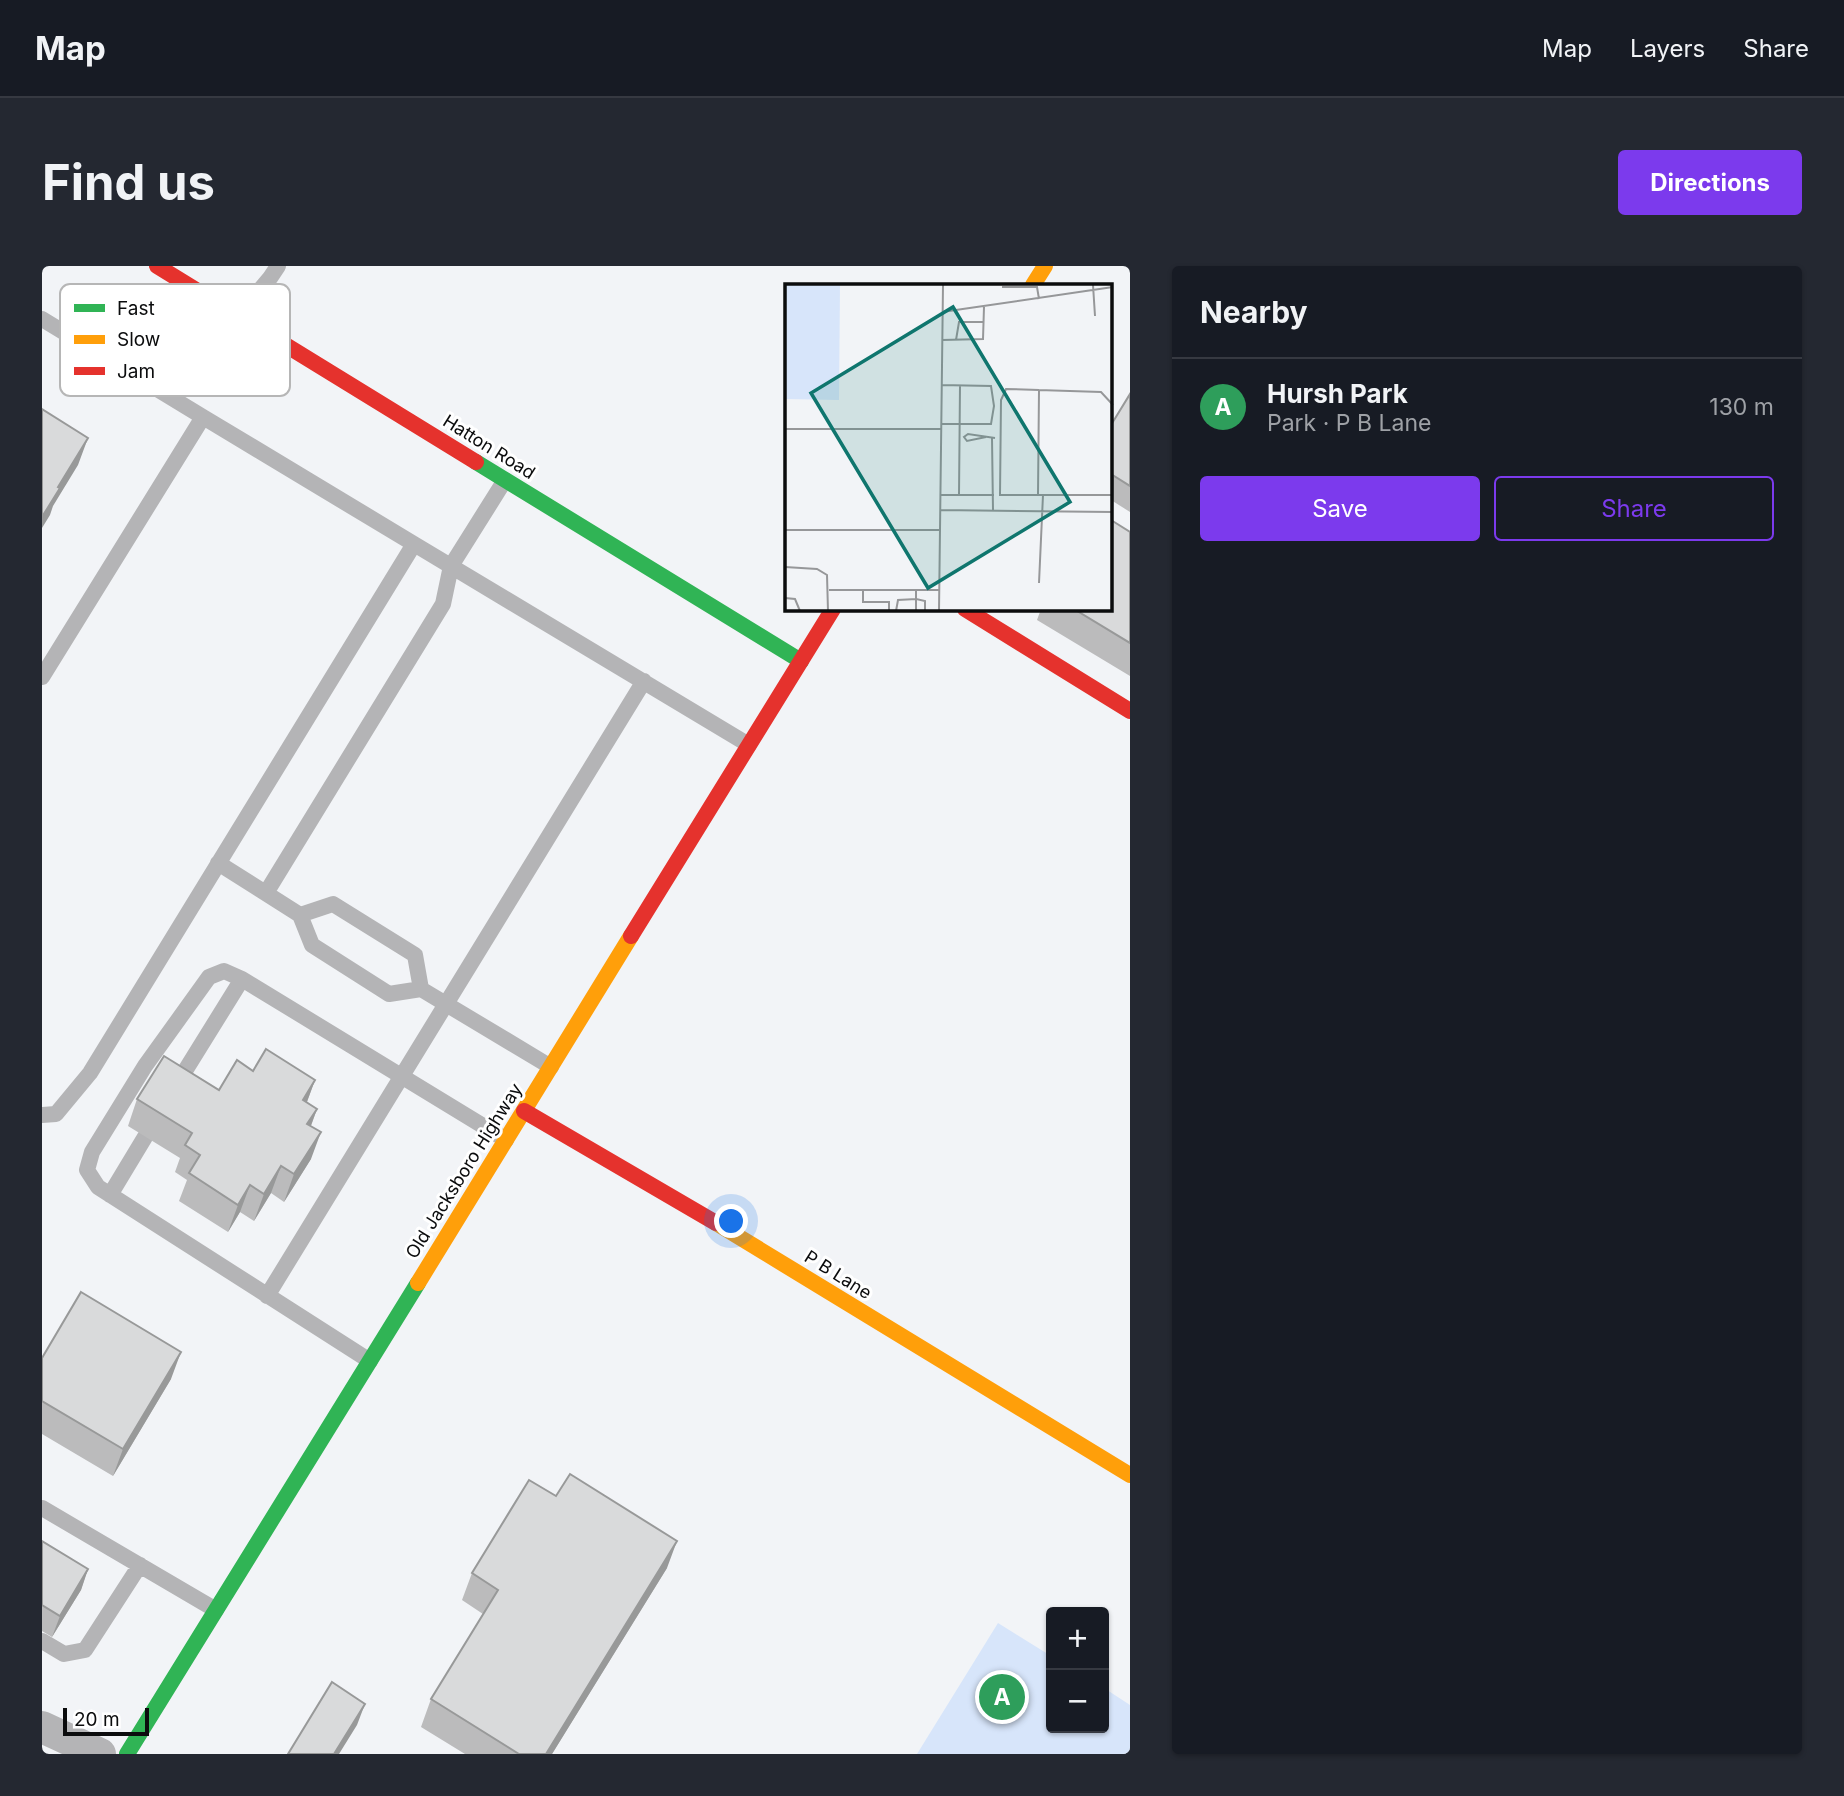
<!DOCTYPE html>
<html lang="en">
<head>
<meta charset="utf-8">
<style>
  body { margin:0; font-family:Inter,sans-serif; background:#242831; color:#f1f3f6 }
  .controls { position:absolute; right:21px; bottom:21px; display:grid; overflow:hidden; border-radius:7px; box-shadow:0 2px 5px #0004 }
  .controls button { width:63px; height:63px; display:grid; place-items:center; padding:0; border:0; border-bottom:2px solid #363941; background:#171b24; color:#f1f3f6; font:35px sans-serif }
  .scale { position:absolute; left:21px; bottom:18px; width:86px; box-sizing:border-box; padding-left:7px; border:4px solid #0b0c0d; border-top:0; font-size:19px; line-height:24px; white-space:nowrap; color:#0b0c0d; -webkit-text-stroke:5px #fff; paint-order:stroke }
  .you { position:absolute; left:690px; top:956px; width:24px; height:24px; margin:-18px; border:5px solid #fff; border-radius:50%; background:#1a73e8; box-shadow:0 0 0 10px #1a73e833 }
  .badge { display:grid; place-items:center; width:46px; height:46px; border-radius:50%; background:#7c3aed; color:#fff; font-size:23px; font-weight:700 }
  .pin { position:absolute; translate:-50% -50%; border:4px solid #fff; box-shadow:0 2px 7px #0006 }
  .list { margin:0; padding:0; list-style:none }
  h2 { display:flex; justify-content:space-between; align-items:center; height:91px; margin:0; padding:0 28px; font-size:30px }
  h2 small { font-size:23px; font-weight:400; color:#9ea1a6 }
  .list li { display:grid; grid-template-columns:46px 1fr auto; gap:21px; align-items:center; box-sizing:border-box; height:98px; padding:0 28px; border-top:2px solid #363941 }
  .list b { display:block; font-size:26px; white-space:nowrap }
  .list p { margin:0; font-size:23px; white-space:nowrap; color:#9ea1a6 }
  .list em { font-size:23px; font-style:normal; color:#9ea1a6 }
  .actions { display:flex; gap:14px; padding:21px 28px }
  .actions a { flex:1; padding:16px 0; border:2px solid #7c3aed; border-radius:7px; text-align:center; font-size:24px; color:#7c3aed }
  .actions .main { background:#7c3aed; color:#fff }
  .map { position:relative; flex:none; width:1088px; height:1488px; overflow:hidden; border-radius:7px }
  header { display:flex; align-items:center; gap:42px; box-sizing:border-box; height:98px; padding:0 35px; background:#171b24; border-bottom:2px solid #363941 }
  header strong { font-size:33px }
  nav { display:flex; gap:38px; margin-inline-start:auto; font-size:24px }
  .intro { display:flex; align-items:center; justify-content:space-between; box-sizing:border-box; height:168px; padding:0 42px }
  h1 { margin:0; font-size:49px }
  .button { padding:18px 32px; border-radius:7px; background:#7c3aed; color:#fff; font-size:24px; font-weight:700 }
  main { display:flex; gap:42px; padding:0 42px }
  aside { flex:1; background:#171b24; border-radius:7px; box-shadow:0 2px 5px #0004 }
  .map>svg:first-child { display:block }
</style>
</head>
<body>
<header>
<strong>Map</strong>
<nav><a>Map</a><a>Layers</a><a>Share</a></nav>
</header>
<div class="intro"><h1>Find us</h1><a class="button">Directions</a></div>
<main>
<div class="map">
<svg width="1088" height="1488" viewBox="0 0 1088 1488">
  <rect width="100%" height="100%" fill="#f2f4f7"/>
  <path fill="#d7e5fa" d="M956,1357l53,33v72h53v-40l26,17v49h-213z"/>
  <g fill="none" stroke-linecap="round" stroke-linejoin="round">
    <path stroke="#b4b4b6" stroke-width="16" d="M0,53l161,98 -161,260
      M130,132l31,-51 35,-31 32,-38 8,-12
      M372,278l335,201
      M176,597l82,52 12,30 77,49 32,-5 -6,-34 -82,-51 -33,11
      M224,627l177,-289 8,-38 54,-86
      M379,723l130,78
      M133,821l67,-108
      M0,849l14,-1 34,-41 324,-529 -211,-127
      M68,929l35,-58
      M225,1030l377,-615
      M328,1095l-272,-174 -11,-17 5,-18 53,-86 64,-89 15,-6 18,8 264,161
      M0,1242l174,102
      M0,1375l22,13 21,-4 55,-85"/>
    <path stroke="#b4b4b6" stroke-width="32" d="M0,1461l58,27"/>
    <path stroke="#30b455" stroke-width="16" d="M434,196l325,199
      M85,1488l291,-471"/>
    <path stroke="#ff9f0a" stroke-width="16" d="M991,19l12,-19
      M674,957l414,252
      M376,1017l213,-347"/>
    <path stroke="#e5322d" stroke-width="16" d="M115,0l319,196
      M923,343l165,102
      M589,670l202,-327
      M482,845l192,112"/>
  </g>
  <path fill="#bbbbbc" d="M1088,128v118l-19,-12v-75z
    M1088,266v144l-93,-56 4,-11h70z
    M211,805l62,9 -8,22 10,7 -6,17v33l-27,43 -13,-9 -17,28 -14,-9 -12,20 -49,-31 8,-21 -12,-8 5,-14 -52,-32 9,-27 82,-9z
    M0,1092l129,21 -58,97 -71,-42z
    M514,1230l111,72 -115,186h-87l-44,-27 10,-28 52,-85 -21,-14 10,-27z
    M0,1275l46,28 -7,21 -29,47 -10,-6z"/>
  <path fill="#989999" d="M46,172l-10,27 -25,41 -3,9 -8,13v-11l16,-30z
    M273,814l-10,27 -2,-7z
    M275,843l-10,27v-12z
    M279,866l-10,27 -27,43 10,-28z
    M239,900l-10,27 -17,28 10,-27z
    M208,919l-10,27 -12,20 10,-27z
    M139,1086l-10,27 -58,97 10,-27z
    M635,1275l-10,27 -115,186h-6z
    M46,1303l-7,21 -29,47 8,-21z
    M323,1438l-8,21 -18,29h-5z"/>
  <path fill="#d9dadb" stroke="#989999" stroke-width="2" d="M1088,128v92l-19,-12v-49z
    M0,143l46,29 -30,49 2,1 -18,29z
    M1069,254l19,12v111l-56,-34h37z
    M224,783l49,31 -12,20 14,9 -10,15 14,8 -27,42 -13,-8 -17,28 -14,-9 -12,20 -49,-32 11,-18 -15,-10 7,-12 -55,-34 27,-43 55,34 18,-30 16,11z
    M39,1026l100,60 -58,97 -81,-48v-43z
    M528,1208l107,67 -131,213h-27l-88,-55 67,-109 -26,-17 57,-93 27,16z
    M0,1275l46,28 -28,47 -18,-11z
    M290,1416l33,22 -31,50h-46z"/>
  <g text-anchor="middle" stroke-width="6" stroke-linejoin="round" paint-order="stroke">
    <g font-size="18" fill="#0b0c0d" stroke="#fff">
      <text transform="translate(447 181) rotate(32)" y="6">Hatton Road</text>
      <text transform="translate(422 905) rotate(-58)" y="6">Old Jacksboro Highway</text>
      <text transform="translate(796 1009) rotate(32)" y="6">P B Lane</text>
    </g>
  </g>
  <g transform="translate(743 18)">
    <rect width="327" height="327" fill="#f2f4f7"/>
    <path d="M0,1h55l-1,115 -54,-1z" fill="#d7e5fa"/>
    <path fill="none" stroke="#969799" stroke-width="2" d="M308,1l2,31M217,3h35l2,12M157,28l171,-25M157,56l41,-1 1,-32M171,56l3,-18h24M156,140h50l3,-18 -3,-20 -50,-1M0,145h156M201,153l-19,4 -3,-4 4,-3 27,4M207,154l1,72M155,211h54M174,211l1,-110M253,211h-38l1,-95 5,-11 33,1M327,211h-74l1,-105 62,2 12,13M155,226l173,2M327,228l1,-35M0,246h155M0,283l32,2 10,6 1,36M254,299l4,-88M44,306h110M78,306v12h26v9M131,306v9l9,2v10M0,314l10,1 5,12M111,327l2,-11 18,-1v12M154,327l4,-326"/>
    <path fill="#0f766e" fill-opacity="0.15" stroke="#0f766e" stroke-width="3.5" d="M168,23l117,195 -142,86 -117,-195z"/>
    <rect width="327" height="327" fill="none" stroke="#0b0c0d" stroke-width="3.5"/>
  </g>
  <rect x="18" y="18" width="230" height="112" rx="10" fill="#fff" stroke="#b6b6b6" stroke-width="2"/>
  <rect x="32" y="38" width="31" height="8" fill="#30b455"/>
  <rect x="32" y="69" width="31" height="9" fill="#ff9f0a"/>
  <rect x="32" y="101" width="31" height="8" fill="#e5322d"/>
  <g font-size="19" fill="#0b0c0d">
    <text x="75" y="49">Fast</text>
    <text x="75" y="80">Slow</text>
    <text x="75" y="112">Jam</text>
  </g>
</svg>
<div class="controls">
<button>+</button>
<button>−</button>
</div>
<div class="scale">20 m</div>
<div class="you"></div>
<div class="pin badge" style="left:960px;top:1431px;background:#2e9e5b">A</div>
</div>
<aside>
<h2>Nearby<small></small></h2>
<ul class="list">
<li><span class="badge" style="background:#2e9e5b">A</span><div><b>Hursh Park</b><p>Park · P B Lane</p></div><em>130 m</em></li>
</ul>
<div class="actions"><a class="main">Save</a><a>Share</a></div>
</aside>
</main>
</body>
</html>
